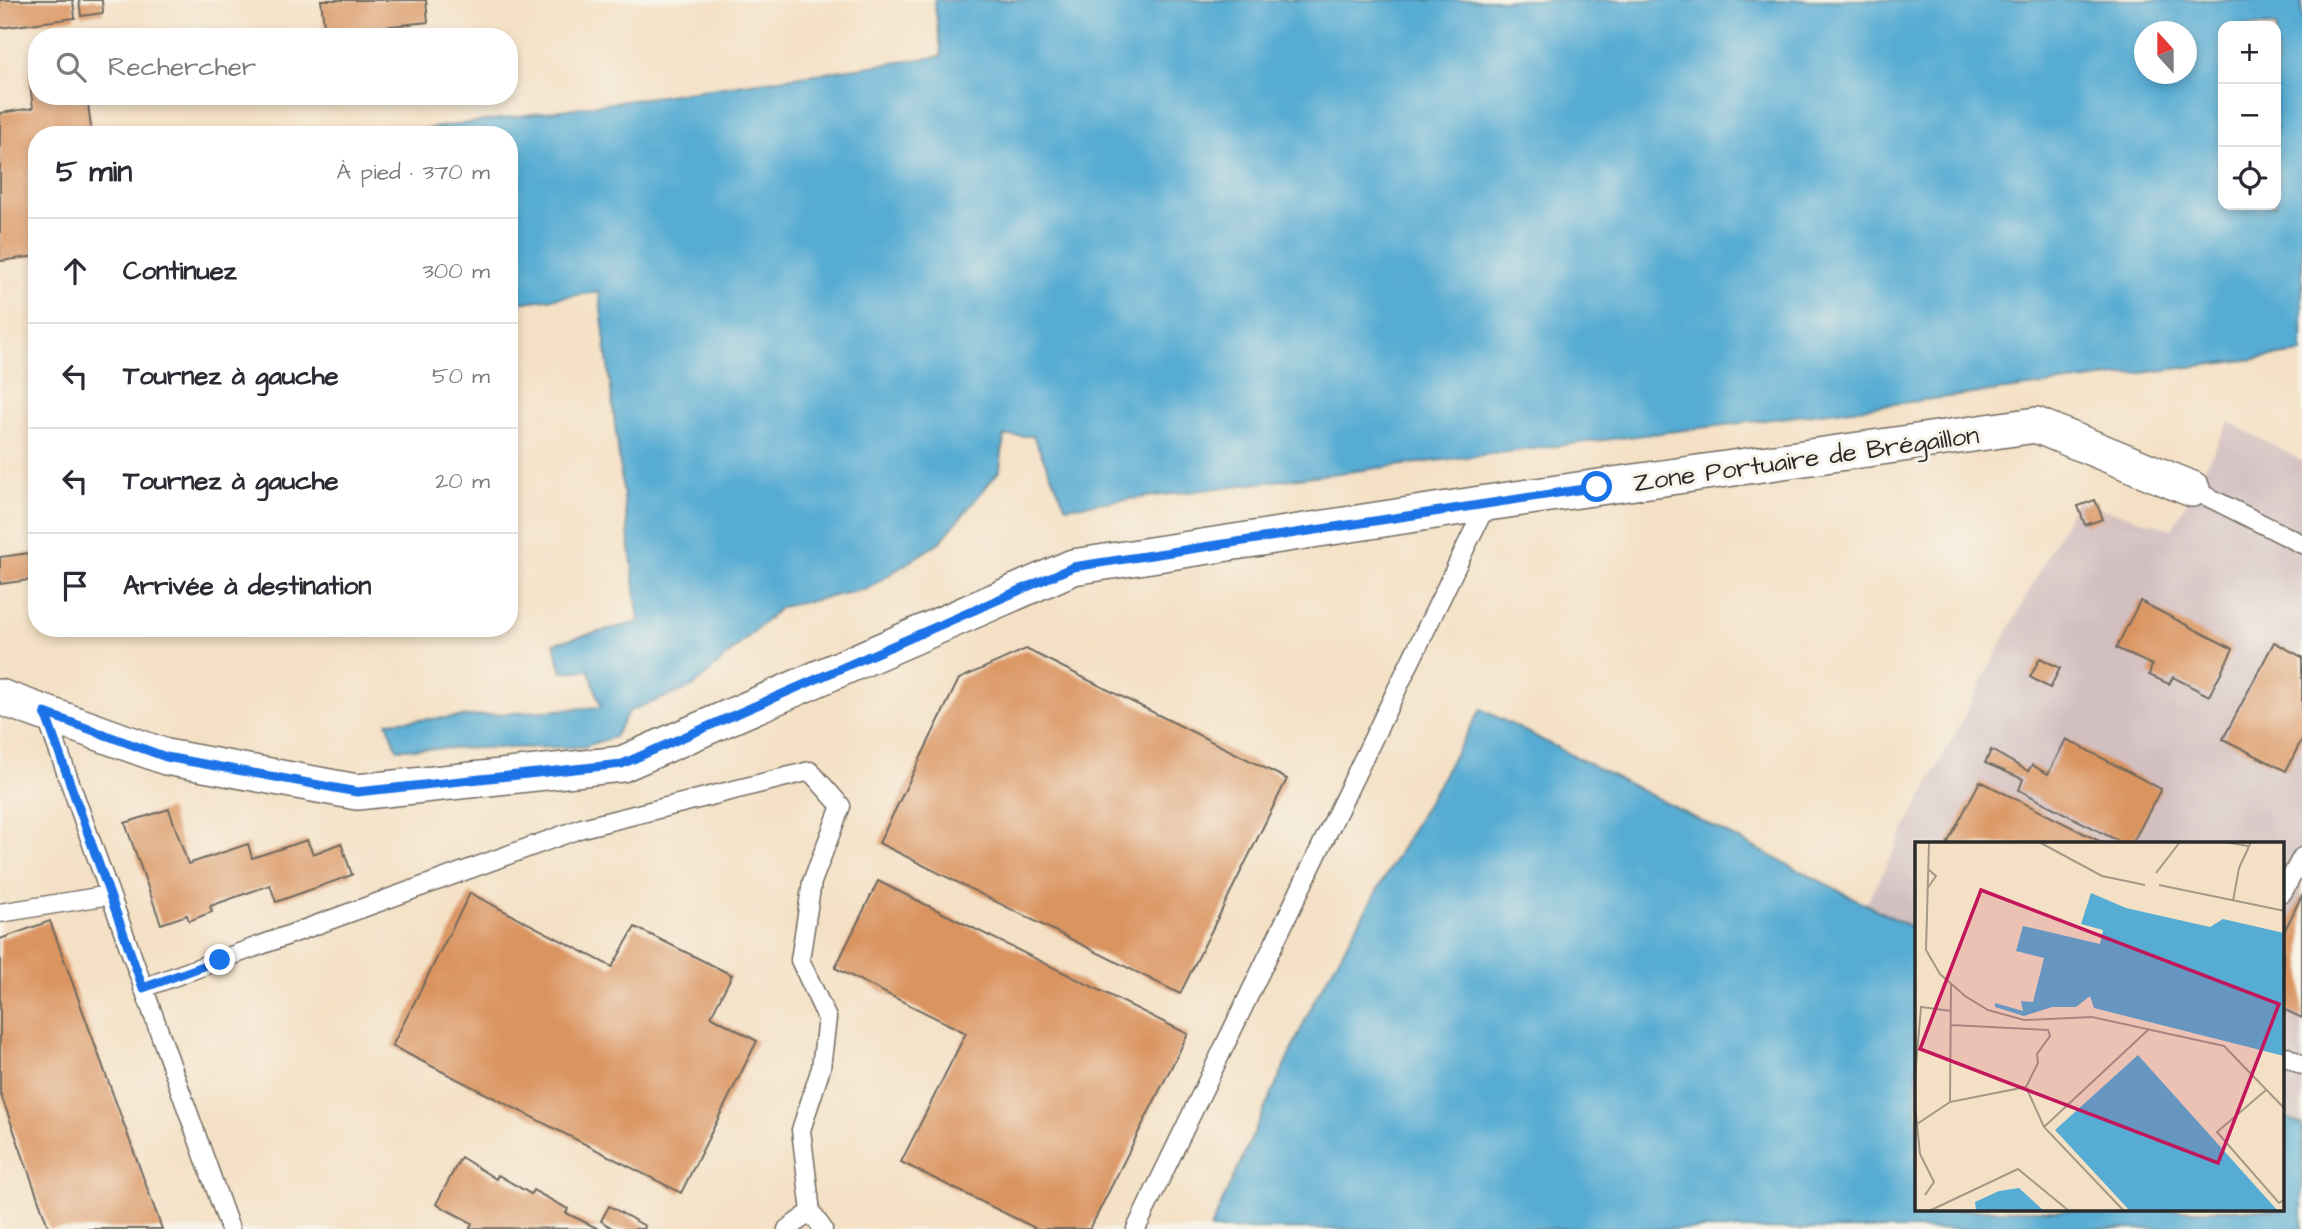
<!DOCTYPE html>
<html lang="fr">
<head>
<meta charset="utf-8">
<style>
  body { margin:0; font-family:"Architects Daughter",sans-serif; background:#f2f2f3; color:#2b2b33 }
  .controls { position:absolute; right:21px; top:21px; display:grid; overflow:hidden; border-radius:14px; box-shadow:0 4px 10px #0003 }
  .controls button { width:63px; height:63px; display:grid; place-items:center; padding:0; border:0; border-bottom:2px solid #e1e1e2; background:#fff; color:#2b2b33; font:35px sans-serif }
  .compass { position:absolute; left:2134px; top:21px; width:63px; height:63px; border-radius:50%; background:#fff; box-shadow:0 4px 10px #0003; rotate:339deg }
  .stop { position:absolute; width:21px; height:21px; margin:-16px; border:5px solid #1a73e8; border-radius:50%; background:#fff }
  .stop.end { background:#1a73e8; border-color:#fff; box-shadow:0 2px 7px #0008 }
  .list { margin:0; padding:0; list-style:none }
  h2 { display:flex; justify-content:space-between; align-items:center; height:91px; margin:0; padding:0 28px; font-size:30px }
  h2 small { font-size:23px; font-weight:400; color:#7c7c81 }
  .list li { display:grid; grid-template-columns:46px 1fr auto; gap:21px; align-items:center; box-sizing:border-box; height:105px; padding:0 28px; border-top:2px solid #e1e1e2 }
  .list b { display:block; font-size:26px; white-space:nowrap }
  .list em { font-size:23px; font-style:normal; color:#7c7c81 }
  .icon { flex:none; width:38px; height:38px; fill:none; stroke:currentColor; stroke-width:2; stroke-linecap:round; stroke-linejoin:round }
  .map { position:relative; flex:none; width:2302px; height:1229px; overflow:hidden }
  .search { position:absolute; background:#fff; box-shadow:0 4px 10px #0003; left:28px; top:28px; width:490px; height:77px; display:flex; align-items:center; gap:18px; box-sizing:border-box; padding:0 24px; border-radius:28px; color:#7c7c81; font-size:26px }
  .panel { position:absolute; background:#fff; box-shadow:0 4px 10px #0003; left:28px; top:126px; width:490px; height:511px; border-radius:28px }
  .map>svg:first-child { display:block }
</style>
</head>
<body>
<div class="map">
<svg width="2302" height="1229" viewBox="0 0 2302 1229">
  <rect width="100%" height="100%" fill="#f7f3e8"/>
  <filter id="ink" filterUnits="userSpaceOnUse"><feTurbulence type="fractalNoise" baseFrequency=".0143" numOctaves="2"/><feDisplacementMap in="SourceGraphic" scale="14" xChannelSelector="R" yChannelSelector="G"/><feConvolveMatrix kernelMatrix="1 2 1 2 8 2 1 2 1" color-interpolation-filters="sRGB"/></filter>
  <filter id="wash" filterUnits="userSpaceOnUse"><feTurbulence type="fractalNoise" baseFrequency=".00686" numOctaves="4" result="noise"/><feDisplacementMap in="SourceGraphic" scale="28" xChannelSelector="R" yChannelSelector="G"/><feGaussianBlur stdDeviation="1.57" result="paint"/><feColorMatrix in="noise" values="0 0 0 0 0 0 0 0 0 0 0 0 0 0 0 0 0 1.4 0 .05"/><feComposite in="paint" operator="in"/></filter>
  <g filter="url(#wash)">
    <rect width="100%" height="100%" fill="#f4e0c4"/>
    <path fill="#d2bfc0" d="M2229,422l73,39v664l-19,-9v-272h-366v86l-51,-26 210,-403 96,28z"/>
    <path fill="#57acd3" stroke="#416c7f" stroke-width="2" fill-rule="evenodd" d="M934,0h1368v353l-1236,154 -33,-71h-29l-4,34 -59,71 -74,48 -86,18 -88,80 -64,24 -15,26 -31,10 -186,2 -10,-27 214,-15 -12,-37 -27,2 -8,-29 85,-21 -40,-330 -90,12v-169h-124l557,-79zM2223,26h53v179h-53zM2144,32h42v42h-42z
      M1481,709l436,221v280h366v-94l19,9v104h-1092l104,-228z"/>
    <g id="blocks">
      <path fill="#da9460" d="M0,0h73l2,18 -75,10z
        M79,0h23l1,13 -22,3z
        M321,0h105l2,22 -103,11z
        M37,75v21h50l5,39h-55v121l-37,5v-148l33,-5 -4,-32z
        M2095,500l8,19 -18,6 -7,-19z
        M37,552v27l-37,5v-27z
        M2140,601l93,48 -24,47 -36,-19 -4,7 -20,-9 3,-10 -36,-17z
        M2274,642l28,15v82l-16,32 -63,-32z
        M1026,649l261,130 -107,215 -301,-151 80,-164z
        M2040,658l20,10 -10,20 -20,-11z
        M2066,739l95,50 -29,55h-8l-105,-54 4,-11 -38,-16 6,-13 37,21 4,-6 16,9z
        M1980,781l125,63h-158z
        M169,809l19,55 60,-20 4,14 55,-18 6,14 28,-11 11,32 -76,27 -6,-17 -60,21 2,6 -23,9 -2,-6 -26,9 -36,-101z
        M878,881l310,153 -98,195h-53l-136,-67 65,-129 -131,-65z
        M470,893l142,74 23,-40 97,48 -21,41 46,25 -76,152 -289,-147z
        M2302,895v123l-19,-9v-75z
        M50,921l112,308h-113l-49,-137v-153z
        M461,1157l35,22 2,-4 33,19 2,-4 35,19 -2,4 33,16 -129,-1 2,-5 -36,-19z
        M609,1206l36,20 -1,3h-30l-13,-8z"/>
    </g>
  </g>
  <g filter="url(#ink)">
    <use href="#blocks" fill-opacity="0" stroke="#716a61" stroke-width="2"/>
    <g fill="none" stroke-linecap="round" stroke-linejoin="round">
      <defs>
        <path id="lane" d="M2192,489l110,55
          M45,713l185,516
          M2283,892l19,-35
          M0,913l110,-18
          M143,988l439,-160 228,-57 31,35 -29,76 -12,78 27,58 -6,50 -20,62 10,82
          M2283,1055l19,10
          M787,1229l24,-17 12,17
          M1136,1229l351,-726"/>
        <path id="street" d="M0,697l166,60 191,35 265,-28 451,-197 414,-64 549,-78 156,64"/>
      </defs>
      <use href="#lane" stroke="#716a61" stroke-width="21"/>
      <use href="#street" stroke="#716a61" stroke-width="38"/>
      <use href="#lane" stroke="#fff" stroke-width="18"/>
      <use href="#street" stroke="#fff" stroke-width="35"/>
    </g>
  </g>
  <g fill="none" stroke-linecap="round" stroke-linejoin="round" filter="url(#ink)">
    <path stroke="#1a73e8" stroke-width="9" d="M220,960l-77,28 -98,-275 121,44 191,35 265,-28 451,-197 524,-80"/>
  </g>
  <g text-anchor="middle" stroke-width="6" stroke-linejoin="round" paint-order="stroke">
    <g font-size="26" fill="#2b2b2b" stroke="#f7f3e8">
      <text transform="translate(1806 458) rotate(-8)" y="9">Zone Portuaire de Brégaillon</text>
    </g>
  </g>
  <g transform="translate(1915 842)">
    <rect width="369" height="369" fill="#f4e0c4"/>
    <path d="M176,51l35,15 84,19 13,-8 61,14v123l-190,-48 -4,-12 -14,11h-24l-28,9 -29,-9v-4l28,8 -2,-10 12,1 11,-44 -28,-7 7,-25 77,18 3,-14 -22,-6zM223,213l140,156h-148l-75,-81zM104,346l25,23h-68l-1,-9 24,-11z" fill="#57acd3"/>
    <path fill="none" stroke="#a49887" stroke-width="2" d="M14,0l-3,108 14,24 25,22 23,14 36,10 68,-3 132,29 61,63M124,0l63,34 43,9M310,0l23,4M241,31l24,-31M244,43l126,26M12,47l9,-13 -8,-7M318,59l6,-33 12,-26M36,183l97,5 2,6 -13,18 1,9 -12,24M0,235l6,-70 30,4M351,248l-49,42 62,71 6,-4M35,260l76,-15 18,40 80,84M0,265l2,17 33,-22 1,-118M2,282l3,30 14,28 -9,13M129,285l105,-98M14,369l89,-42 51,42"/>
    <path fill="#c2185b" fill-opacity="0.15" stroke="#c2185b" stroke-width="3.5" d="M66,48l298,114 -61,159 -298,-114z"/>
    <rect width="369" height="369" fill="none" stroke="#2b2b2b" stroke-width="3.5"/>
  </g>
</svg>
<div class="controls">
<button>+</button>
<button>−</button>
<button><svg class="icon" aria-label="locate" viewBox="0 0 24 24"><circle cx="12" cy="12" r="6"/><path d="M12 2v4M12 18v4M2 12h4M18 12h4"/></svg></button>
</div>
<svg class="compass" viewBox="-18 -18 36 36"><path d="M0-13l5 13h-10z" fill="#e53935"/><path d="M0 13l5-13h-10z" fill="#7c7c81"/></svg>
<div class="stop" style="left:1597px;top:487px"></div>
<div class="stop end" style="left:220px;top:960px"></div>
<div class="search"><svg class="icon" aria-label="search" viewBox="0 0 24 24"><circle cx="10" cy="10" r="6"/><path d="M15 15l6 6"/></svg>Rechercher</div>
<section class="panel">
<h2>5 min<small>À pied · 370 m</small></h2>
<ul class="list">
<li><svg class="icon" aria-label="ahead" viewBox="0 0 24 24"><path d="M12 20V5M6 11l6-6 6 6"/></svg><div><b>Continuez</b></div><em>300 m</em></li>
<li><svg class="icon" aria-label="left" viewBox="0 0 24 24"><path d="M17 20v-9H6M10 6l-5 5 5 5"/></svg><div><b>Tournez à gauche</b></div><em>50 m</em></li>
<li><svg class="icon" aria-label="left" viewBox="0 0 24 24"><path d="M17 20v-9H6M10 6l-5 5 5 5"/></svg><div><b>Tournez à gauche</b></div><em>20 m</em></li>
<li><svg class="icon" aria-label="arrive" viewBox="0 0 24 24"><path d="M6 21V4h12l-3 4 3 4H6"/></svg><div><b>Arrivée à destination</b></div></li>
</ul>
</section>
</div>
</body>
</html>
